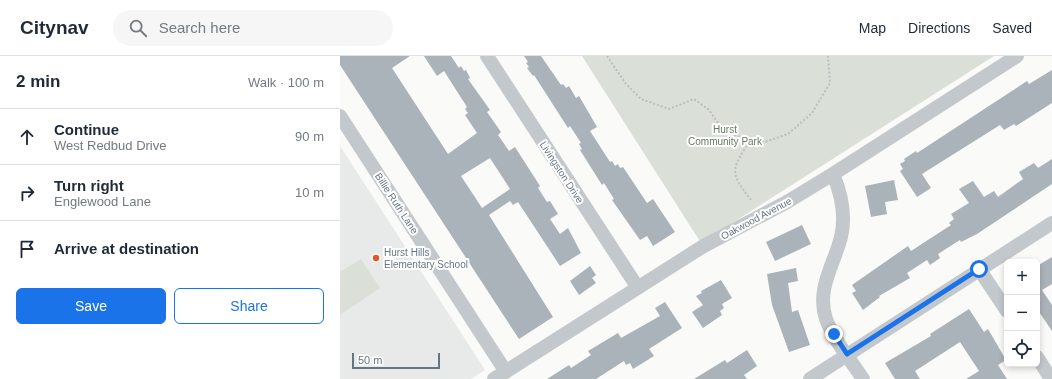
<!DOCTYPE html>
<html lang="en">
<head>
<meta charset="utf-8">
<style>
  body { margin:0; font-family:Arial,sans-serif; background:#f6f6f7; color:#1f2937 }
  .controls { position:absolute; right:12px; bottom:12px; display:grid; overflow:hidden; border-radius:6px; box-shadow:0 2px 6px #0003 }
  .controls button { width:36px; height:36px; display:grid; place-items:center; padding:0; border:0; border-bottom:1px solid #e0e1e3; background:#fff; color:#1f2937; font:20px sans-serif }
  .scale { position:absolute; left:12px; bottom:10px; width:88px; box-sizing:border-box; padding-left:4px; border:2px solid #657683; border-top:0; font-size:11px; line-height:14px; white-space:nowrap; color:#657683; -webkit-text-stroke:3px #fff; paint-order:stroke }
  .stop { position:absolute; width:12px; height:12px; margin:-9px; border:3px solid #1a73e8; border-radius:50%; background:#fff }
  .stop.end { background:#1a73e8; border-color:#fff; box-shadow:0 1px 4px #0008 }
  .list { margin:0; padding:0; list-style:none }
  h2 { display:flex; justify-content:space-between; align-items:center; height:52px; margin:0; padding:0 16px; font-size:17px }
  h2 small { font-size:13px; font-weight:400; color:#747a83 }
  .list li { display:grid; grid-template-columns:26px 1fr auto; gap:12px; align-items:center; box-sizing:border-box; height:56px; padding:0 16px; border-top:1px solid #e0e1e3 }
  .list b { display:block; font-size:15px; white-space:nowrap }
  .list p { margin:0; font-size:13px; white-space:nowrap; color:#747a83 }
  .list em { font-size:13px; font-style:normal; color:#747a83 }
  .actions { display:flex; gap:8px; padding:12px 16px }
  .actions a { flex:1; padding:9px 0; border:1px solid #1a73e8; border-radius:6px; text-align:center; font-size:14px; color:#1a73e8 }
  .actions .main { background:#1a73e8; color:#fff }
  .icon { flex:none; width:22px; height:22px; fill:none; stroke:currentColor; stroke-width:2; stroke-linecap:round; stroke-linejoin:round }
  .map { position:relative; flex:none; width:712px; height:323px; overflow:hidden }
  header { display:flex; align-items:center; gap:24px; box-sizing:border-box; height:56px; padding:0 20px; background:#fff; border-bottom:1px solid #e0e1e3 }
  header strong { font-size:19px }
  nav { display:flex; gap:22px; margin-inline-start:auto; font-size:14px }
  .search { width:280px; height:36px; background:#f6f6f7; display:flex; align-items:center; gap:10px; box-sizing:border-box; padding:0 14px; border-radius:22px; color:#747a83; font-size:15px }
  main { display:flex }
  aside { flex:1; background:#fff }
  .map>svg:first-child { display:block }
</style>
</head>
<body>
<header>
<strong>Citynav</strong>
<div class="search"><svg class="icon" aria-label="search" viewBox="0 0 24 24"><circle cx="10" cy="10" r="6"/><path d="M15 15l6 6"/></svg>Search here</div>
<nav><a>Map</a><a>Directions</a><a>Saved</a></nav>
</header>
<main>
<aside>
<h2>2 min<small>Walk · 100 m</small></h2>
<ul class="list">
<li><svg class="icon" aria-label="ahead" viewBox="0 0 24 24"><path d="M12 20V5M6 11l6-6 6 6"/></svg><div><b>Continue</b><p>West Redbud Drive</p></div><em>90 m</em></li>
<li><svg class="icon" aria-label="right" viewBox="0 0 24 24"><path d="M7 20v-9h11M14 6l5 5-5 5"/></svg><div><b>Turn right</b><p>Englewood Lane</p></div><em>10 m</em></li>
<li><svg class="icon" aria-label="arrive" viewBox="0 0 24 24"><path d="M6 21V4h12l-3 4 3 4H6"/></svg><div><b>Arrive at destination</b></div></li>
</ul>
<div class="actions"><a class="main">Save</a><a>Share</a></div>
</aside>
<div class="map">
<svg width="712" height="323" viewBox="0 0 712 323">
  <rect width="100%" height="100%" fill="#fafaf8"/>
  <path fill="#e8e9e9" d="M0,90l145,224 -14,9h-131z"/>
  <path fill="#dadfd7" d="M242,0h412l-293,187z
    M21,203l19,29 -40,27v-43z"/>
  <path fill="#aab3b9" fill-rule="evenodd" d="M0,0h70l-18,12 56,86 29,-21 -12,-18 3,-2 -3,-4 2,-2 -23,-36 -7,5 -13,-20h27l8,12 2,-2 3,5 2,-1 4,8 -2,1 22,31 -3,2 14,20 -3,3 11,16 6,-4 25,39 -2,2 9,14 3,-1 8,13 -8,5 10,15 8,-6 13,25 -21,13 -42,-64 -5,3 -3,-4 -21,14 64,102 -34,22 -179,-274zM150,102l20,31 -28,19 -21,-32z
    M184,0h17l20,29 2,-1 3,4 3,-2 7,12 3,-2 18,31 -7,4 20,31 2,-1 3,5 3,-2 2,4 3,-1 24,36 6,-4 22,33 -22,14 -6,-10 -7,4 -28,-40 2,-1 -10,-16 -2,2 -22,-35 2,-1 -3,-5 2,-1 -11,-17 -2,2 -34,-53 -1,1 -6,-8 2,-1 -3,-4 2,-1z
    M712,14v33l-36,23 -2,-2 -10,6 -4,-5 -78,49 9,14 -14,9 -17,-26 3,-2 -3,-5 5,-3 -1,-2 12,-8 1,2 110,-72 2,3z
    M712,103v25l-75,50 -16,8 -1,-2 -22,14 2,4 -10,7 -3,-5 -20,13 3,5 -31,18 1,1 -17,13 -11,-17 4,-2 -4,-6 56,-39 3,5 40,-26 -2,-2 5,-4 -3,-5 18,-11 -10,-14 14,-8 11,16 10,-6 4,6 25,-18 -4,-7 15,-9 4,5z
    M554,124l4,20 -13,2 2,12 -16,3 -6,-31z
    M462,169l9,19 -36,17 -9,-19z
    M712,201v27l-10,6 10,15v26l-15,-22v-43z
    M250,210l6,9 -4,3 4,5 -17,12 -9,-14z
    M456,212l2,13 -10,2 4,29 6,-2 12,35 -21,7 -17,-47 -5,-31z
    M381,224l11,18 -10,6 2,4 -4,3 2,4 -19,13 -11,-16 11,-7 -7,-9 6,-3 -1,-2z
    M325,246l17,26 -33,21 5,7 -21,13 -3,-6 -4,2 -2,-4 -28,18h-49l22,-14 2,3 20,-13 -3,-4 30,-18 3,5 39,-22 -5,-8z
    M629,253l15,23 4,-3 18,31 -8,5 9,14h-41l13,-8 -19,-29 -45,29 5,8h-25l-10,-16 46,-27 -1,-2z
    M407,294l10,16 -13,9 3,4h-53l31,-19 2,3z"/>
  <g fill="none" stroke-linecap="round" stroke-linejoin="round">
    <path stroke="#bbbfc2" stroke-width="2" stroke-dasharray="2 2" stroke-linecap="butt" d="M267,0l19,28 15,15 28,10 25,-10 15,11 16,23 40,9 23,-8 24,-21 18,-30 -2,-27
      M411,83c-19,30 -23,32 0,61"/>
    <path stroke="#c3c8cc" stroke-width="14" d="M147,0l151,232
      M0,60l166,256
      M493,118c8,19 13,42 8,63 -7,28 -25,52 -15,82 7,20 26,43 37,60
      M639,213l28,42
      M697,301l14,22
      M154,323l208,-132 85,-45 46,-28 184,-118
      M470,323l242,-156"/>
  </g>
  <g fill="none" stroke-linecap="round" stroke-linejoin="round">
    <path stroke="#1a73e8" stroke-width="5" d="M494,278l13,20 132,-85"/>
  </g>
  <circle fill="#e4572e" stroke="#fff" stroke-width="1.5" cx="36" cy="202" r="4"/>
  <g text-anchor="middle" stroke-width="4" stroke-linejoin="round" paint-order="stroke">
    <g font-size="10" fill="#687a64" stroke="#fff">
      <text x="385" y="77">Hurst<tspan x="385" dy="12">Community Park</tspan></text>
    </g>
    <g font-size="10" fill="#657683" stroke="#fff">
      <text transform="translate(222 116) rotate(57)" y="4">Livingston Drive</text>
      <text transform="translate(57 147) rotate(57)" y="4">Billie Ruth Lane</text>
      <text transform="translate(416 162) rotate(-28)" y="4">Oakwood Avenue</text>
    </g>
    <g font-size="10" fill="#657683" stroke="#fff" text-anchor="start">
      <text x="44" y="200">Hurst Hills<tspan x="44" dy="12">Elementary School</tspan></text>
    </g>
  </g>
</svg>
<div class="controls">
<button>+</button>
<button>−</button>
<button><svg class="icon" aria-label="locate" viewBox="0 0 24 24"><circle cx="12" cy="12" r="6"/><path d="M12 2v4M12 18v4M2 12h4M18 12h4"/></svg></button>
</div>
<div class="scale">50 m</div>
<div class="stop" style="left:639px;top:213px"></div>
<div class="stop end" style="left:494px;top:278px"></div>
</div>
</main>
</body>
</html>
